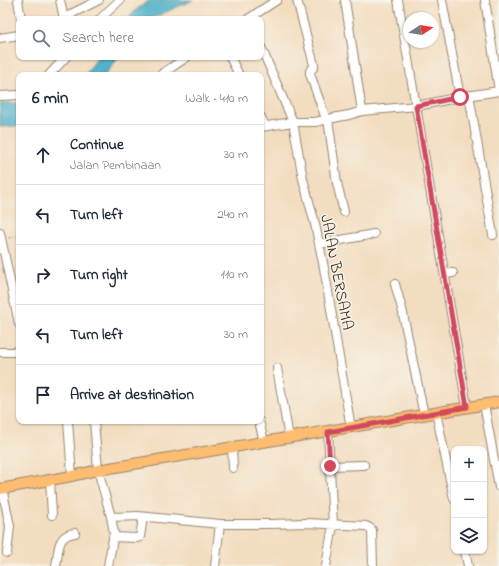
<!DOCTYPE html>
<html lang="en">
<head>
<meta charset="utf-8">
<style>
  body { margin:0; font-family:"Indie Flower",sans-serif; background:#f2f2f3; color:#1f2937 }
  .controls { position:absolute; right:12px; bottom:12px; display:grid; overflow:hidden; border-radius:8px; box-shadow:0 1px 3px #0004 }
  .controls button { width:36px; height:36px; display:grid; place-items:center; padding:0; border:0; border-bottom:1px solid #e0e1e3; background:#fff; color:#1f2937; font:20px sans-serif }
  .compass { position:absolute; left:403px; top:12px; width:36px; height:36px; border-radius:50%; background:#fff; box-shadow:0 1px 3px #0004; rotate:78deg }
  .stop { position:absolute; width:12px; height:12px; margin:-9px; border:3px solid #d1495b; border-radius:50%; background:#fff }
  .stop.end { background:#d1495b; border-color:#fff; box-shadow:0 1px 4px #0008 }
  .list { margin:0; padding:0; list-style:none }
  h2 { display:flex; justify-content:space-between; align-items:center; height:52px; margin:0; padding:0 16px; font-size:17px }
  h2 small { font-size:13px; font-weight:400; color:#747a83 }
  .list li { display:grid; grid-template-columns:26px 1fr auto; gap:12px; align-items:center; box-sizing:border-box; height:60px; padding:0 16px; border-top:1px solid #e0e1e3 }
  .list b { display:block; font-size:15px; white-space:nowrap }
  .list p { margin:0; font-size:13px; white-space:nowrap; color:#747a83 }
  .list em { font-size:13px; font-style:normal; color:#747a83 }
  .icon { flex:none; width:22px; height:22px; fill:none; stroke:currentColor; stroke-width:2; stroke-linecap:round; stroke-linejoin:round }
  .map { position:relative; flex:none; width:499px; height:566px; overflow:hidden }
  .search { position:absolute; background:#fff; box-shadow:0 1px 3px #0004; left:16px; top:16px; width:248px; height:44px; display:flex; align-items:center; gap:10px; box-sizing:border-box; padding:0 14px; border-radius:8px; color:#747a83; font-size:15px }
  .panel { position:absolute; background:#fff; box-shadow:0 1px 3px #0004; left:16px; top:72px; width:248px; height:352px; border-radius:8px }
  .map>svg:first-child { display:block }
</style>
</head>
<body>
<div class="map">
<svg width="499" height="566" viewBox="0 0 499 566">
  <rect width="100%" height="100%" fill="#f7f3e8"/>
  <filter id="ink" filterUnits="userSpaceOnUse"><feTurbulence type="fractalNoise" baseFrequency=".025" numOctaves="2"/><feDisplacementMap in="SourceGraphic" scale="8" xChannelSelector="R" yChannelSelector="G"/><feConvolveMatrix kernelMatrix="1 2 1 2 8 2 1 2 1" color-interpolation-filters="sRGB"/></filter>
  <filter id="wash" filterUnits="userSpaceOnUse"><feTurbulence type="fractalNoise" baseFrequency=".012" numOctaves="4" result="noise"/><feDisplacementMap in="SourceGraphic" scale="16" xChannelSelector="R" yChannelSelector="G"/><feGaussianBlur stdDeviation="0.9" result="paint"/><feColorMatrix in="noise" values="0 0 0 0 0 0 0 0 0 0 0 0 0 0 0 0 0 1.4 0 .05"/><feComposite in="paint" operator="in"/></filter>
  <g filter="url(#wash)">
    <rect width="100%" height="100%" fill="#f3ddc0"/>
    <path fill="#49afc8" stroke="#426c73" d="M150,0h43l-43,19h-22l8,-9z
      M98,57h21l-14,18h-20z
      M0,103h19v23l-19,1z"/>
  </g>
  <g filter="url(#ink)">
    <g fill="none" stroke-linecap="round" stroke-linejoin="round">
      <defs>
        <path id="minor" d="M18,0l3,19
          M60,0l4,19
          M297,0l17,65v2l-4,4v3l16,45
          M345,0l17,111
          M398,0l69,407
          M442,0l18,97
          M485,0l14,91
          M65,19l8,-6 26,-13
          M100,19l20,-19
          M248,19l29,-19
          M0,38l19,-3
          M261,47l32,75 10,57 12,45 9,44 27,160
          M230,57l9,18
          M49,75l17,-18
          M160,75l27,-18
          M469,95l24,140
          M0,96l19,-1
          M261,117l4,9
          M328,119l9,64 7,29
          M261,127l32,-5h22l23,-5 11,-2 13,-4 55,-5 43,-9 39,-6
          M0,233l19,91
          M319,244l55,-10
          M445,274l8,-1
          M395,284l7,25 22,106
          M0,352h19
          M277,368l12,70
          M484,404l15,83
          M436,412l18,87
          M68,421l4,55
          M94,421l4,49 13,47 3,16 -6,33
          M259,421l5,21
          M232,448l1,20
          M330,466l34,-1
          M50,480l2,35
          M2,488l8,38 -3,27
          M111,517l27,-1 82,8h50l37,-1 59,3 4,2 2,2 1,36
          M113,537l24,1 3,-1 3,-20
          M465,551l3,15
          M56,566c3,-15 0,-31 19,-33
          M215,566l5,-42
          M326,566l7,-41 -5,-93"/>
        <path id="major" d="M0,489l72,-13 26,-6 401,-68"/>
      </defs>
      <use href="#minor" stroke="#97846f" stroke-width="10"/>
      <use href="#major" stroke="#97846f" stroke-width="12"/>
      <path stroke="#97846f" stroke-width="1.5" stroke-dasharray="1 3" stroke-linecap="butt" d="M9,238l10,-2"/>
      <use href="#minor" stroke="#fff" stroke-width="8"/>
      <use href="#major" stroke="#fcbd6f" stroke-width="10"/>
    </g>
  </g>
  <g fill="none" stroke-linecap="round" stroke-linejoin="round" filter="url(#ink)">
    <path stroke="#d1495b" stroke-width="5" d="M330,466l-2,-34 139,-25 -51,-301 44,-9"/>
  </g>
  <g text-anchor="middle" stroke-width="3" stroke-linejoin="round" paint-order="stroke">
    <g font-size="16" fill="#3b2a1e" stroke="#f7f3e8">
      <text transform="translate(338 272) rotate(79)" y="6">JALAN BERSAMA</text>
    </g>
  </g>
</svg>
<div class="controls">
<button>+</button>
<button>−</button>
<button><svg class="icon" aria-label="layers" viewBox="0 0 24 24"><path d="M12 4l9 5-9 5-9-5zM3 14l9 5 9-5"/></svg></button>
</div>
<svg class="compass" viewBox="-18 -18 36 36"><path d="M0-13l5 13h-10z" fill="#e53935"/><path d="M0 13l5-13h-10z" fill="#747a83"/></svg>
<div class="stop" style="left:460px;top:97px"></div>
<div class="stop end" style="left:330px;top:466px"></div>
<div class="search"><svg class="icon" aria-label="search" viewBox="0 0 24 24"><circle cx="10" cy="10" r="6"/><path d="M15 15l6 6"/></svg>Search here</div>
<section class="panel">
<h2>6 min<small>Walk · 410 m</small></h2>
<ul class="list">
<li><svg class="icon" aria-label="ahead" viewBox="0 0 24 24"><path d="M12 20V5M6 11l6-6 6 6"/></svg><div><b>Continue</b><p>Jalan Pembinaan</p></div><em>30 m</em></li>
<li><svg class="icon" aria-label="left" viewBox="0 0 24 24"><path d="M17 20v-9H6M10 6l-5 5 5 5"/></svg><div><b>Turn left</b></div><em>240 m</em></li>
<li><svg class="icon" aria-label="right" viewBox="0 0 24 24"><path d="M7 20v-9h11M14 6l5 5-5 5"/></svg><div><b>Turn right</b></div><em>110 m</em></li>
<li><svg class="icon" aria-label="left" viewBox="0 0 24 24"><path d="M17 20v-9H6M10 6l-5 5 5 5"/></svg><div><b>Turn left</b></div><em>30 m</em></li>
<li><svg class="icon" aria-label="arrive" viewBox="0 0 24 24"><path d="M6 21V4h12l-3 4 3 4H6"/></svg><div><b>Arrive at destination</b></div></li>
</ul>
</section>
</div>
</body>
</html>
